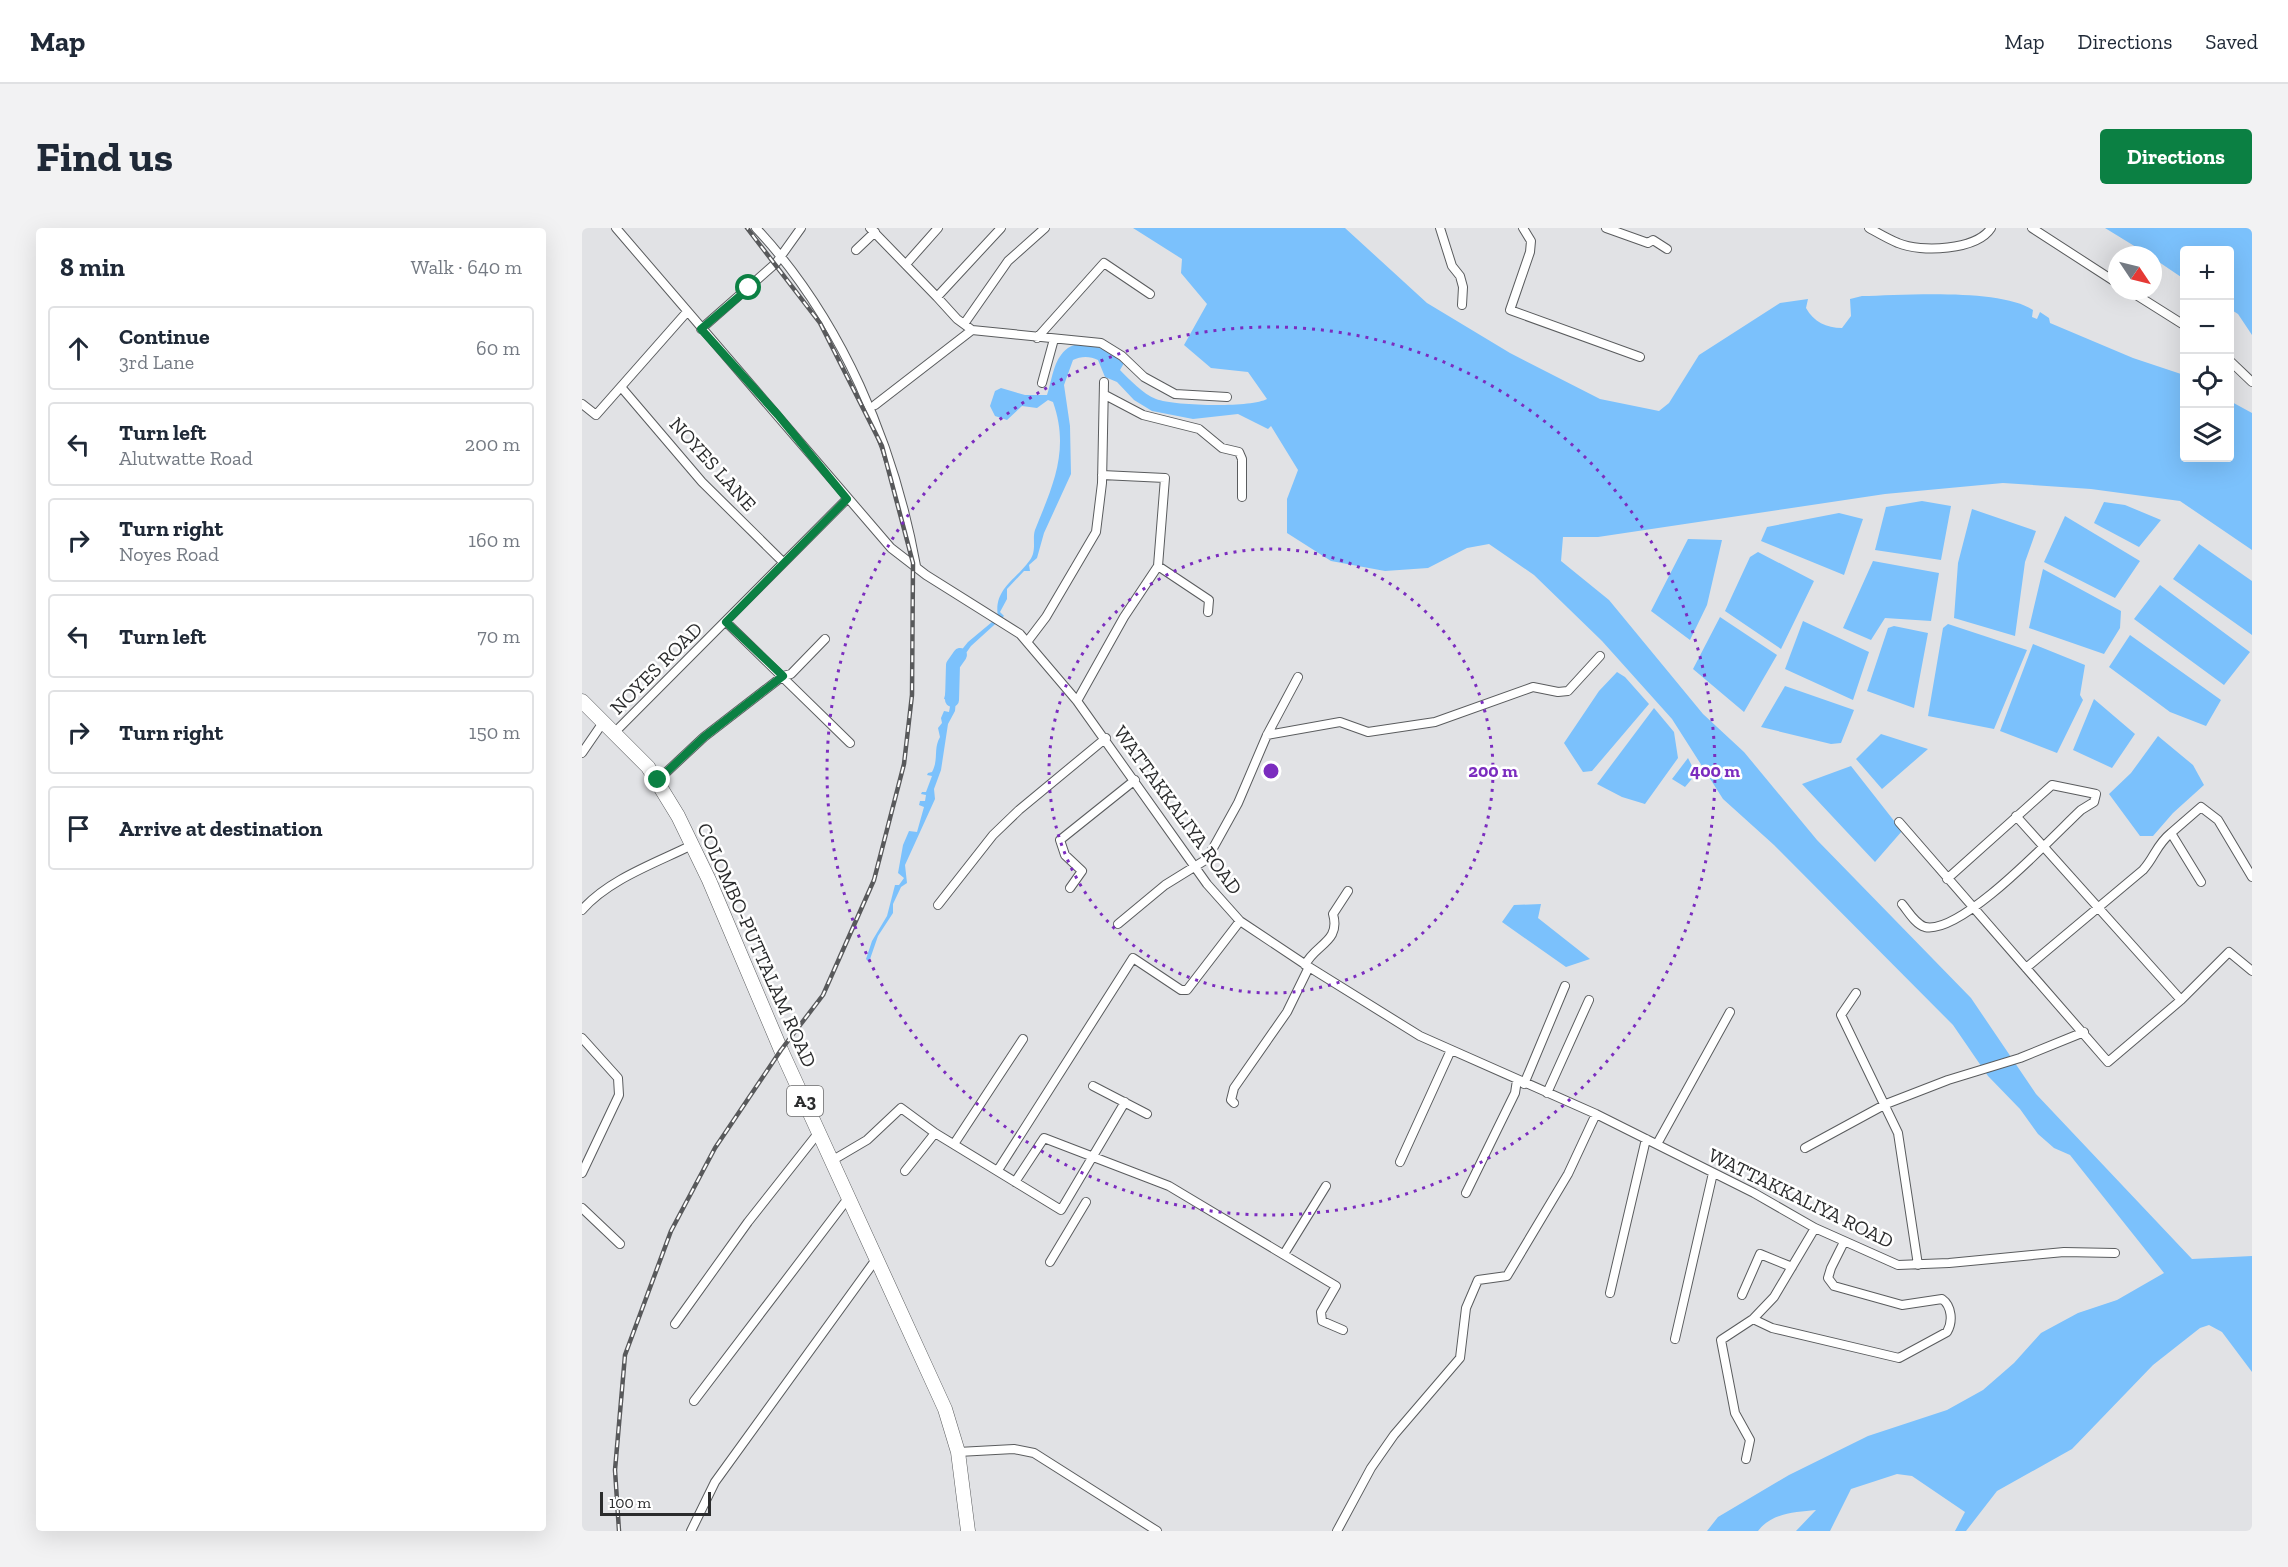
<!DOCTYPE html>
<html lang="en">
<head>
<meta charset="utf-8">
<style>
  body { margin:0; font-family:"Zilla Slab",serif; background:#f2f2f3; color:#1f2937 }
  .controls { position:absolute; right:18px; top:18px; display:grid; overflow:hidden; border-radius:6px; box-shadow:0 6px 24px #0002 }
  .controls button { width:54px; height:54px; display:grid; place-items:center; padding:0; border:0; border-bottom:2px solid #e0e1e3; background:#fff; color:#1f2937; font:30px sans-serif }
  .compass { position:absolute; left:1526px; top:18px; width:54px; height:54px; border-radius:50%; background:#fff; box-shadow:0 6px 24px #0002; rotate:125deg }
  .scale { position:absolute; left:18px; bottom:15px; width:111px; box-sizing:border-box; padding-left:6px; border:3px solid #2b2c2d; border-top:0; font-size:16px; line-height:21px; white-space:nowrap; color:#2b2c2d; -webkit-text-stroke:4px #fff; paint-order:stroke }
  .stop { position:absolute; width:18px; height:18px; margin:-14px; border:4px solid #0b8043; border-radius:50%; background:#fff }
  .stop.end { background:#0b8043; border-color:#fff; box-shadow:0 2px 6px #0008 }
  .list { margin:0; padding:0; list-style:none }
  h2 { display:flex; justify-content:space-between; align-items:center; height:78px; margin:0; padding:0 24px; font-size:26px }
  h2 small { font-size:20px; font-weight:400; color:#747a83 }
  .list li { display:grid; grid-template-columns:39px 1fr auto; gap:18px; align-items:center; box-sizing:border-box; height:84px; margin:0 12px 12px; padding:0 12px; border:2px solid #e0e1e3; border-radius:6px }
  .list b { display:block; font-size:22px; white-space:nowrap }
  .list p { margin:0; font-size:20px; white-space:nowrap; color:#747a83 }
  .list em { font-size:20px; font-style:normal; color:#747a83 }
  .icon { flex:none; width:33px; height:33px; fill:none; stroke:currentColor; stroke-width:2; stroke-linecap:round; stroke-linejoin:round }
  .map { position:relative; flex:none; width:1670px; height:1303px; overflow:hidden; border-radius:6px }
  header { display:flex; align-items:center; gap:36px; box-sizing:border-box; height:84px; padding:0 30px; background:#fff; border-bottom:2px solid #e0e1e3 }
  header strong { font-size:28px }
  nav { display:flex; gap:33px; margin-inline-start:auto; font-size:21px }
  .intro { display:flex; align-items:center; justify-content:space-between; box-sizing:border-box; height:144px; padding:0 36px }
  h1 { margin:0; font-size:42px }
  .button { padding:15px 27px; border-radius:6px; background:#0b8043; color:#fff; font-size:21px; font-weight:700 }
  main { display:flex; gap:36px; padding:0 36px }
  aside { flex:1; background:#fff; border-radius:6px; box-shadow:0 6px 24px #0002 }
  .map>svg:first-child { display:block }
</style>
</head>
<body>
<header>
<strong>Map</strong>
<nav><a>Map</a><a>Directions</a><a>Saved</a></nav>
</header>
<div class="intro"><h1>Find us</h1><a class="button">Directions</a></div>
<main>
<aside>
<h2>8 min<small>Walk · 640 m</small></h2>
<ul class="list">
<li><svg class="icon" aria-label="ahead" viewBox="0 0 24 24"><path d="M12 20V5M6 11l6-6 6 6"/></svg><div><b>Continue</b><p>3rd Lane</p></div><em>60 m</em></li>
<li><svg class="icon" aria-label="left" viewBox="0 0 24 24"><path d="M17 20v-9H6M10 6l-5 5 5 5"/></svg><div><b>Turn left</b><p>Alutwatte Road</p></div><em>200 m</em></li>
<li><svg class="icon" aria-label="right" viewBox="0 0 24 24"><path d="M7 20v-9h11M14 6l5 5-5 5"/></svg><div><b>Turn right</b><p>Noyes Road</p></div><em>160 m</em></li>
<li><svg class="icon" aria-label="left" viewBox="0 0 24 24"><path d="M17 20v-9H6M10 6l-5 5 5 5"/></svg><div><b>Turn left</b></div><em>70 m</em></li>
<li><svg class="icon" aria-label="right" viewBox="0 0 24 24"><path d="M7 20v-9h11M14 6l5 5-5 5"/></svg><div><b>Turn right</b></div><em>150 m</em></li>
<li><svg class="icon" aria-label="arrive" viewBox="0 0 24 24"><path d="M6 21V4h12l-3 4 3 4H6"/></svg><div><b>Arrive at destination</b></div></li>
</ul>
</aside>
<div class="map">
<svg width="1670" height="1303" viewBox="0 0 1670 1303">
  <rect width="100%" height="100%" fill="#e1e2e5"/>
  <path fill="#7bc1fc" d="M551,0h212l82,75 83,50 90,46 59,12 10,-8 30,-48 81,-52 28,-4 -2,9c8,14 20,20 36,20l9,-12 -1,-17 12,-3c41,-1 139,-8 171,14l-1,7 5,2 3,-7 9,6 1,5 83,35 51,17v83h46v-57l22,12v137l-72,-49 -89,-12 -88,-6 -118,11 -287,43h-35l-2,24 48,39 94,114 41,38 73,88 154,158 65,96 156,165 60,-3v116l-30,-40 -13,-7 -9,3 -47,37 -81,84 -75,42 -31,40h-11l10,-19 -53,-36 -15,-2 -46,15 -21,42h-34l20,-21c-21,2 -45,3 -58,21h-51l11,-14 71,-42 79,-39 79,-26 36,-20 31,-27 27,-30 37,-20 39,-13 47,-27 -94,-118 -16,-7 -16,-14 -18,-25 -32,-33 -35,-51 -179,-180 -51,-46 -51,-80 -70,-78 -68,-66 -45,-31 -22,4 -39,20 -43,3 -54,-10 -44,-28v-34l11,-29 -27,-44 -3,3 -30,-15 -45,5 -41,-8 -18,-11 -17,-18 -12,-5 -7,-17c-8,-4 -17,-4 -25,0l-9,25 6,41 1,48 -27,59 -7,25 -8,7 1,6h-6l-17,18v10l-7,13 4,4 -33,30 -12,17 -4,48 -7,13 -7,46 -7,19 1,10 -30,66 2,18 -6,4 -8,17v9l-15,23 -9,26 -3,-3 6,-18 15,-25 8,-31h4l5,-7 -6,-5 5,-28 6,-14 8,1 7,-25 -5,-2 1,-4h5l1,-6 -5,-1 1,-2h4l6,-16 -5,-1 1,-2 4,-1c7,-13 1,-23 8,-35l-2,-9 4,-5 -1,-5 3,-7 5,1 2,-11 -7,-2 3,-12 10,-8 -6,-16 17,-21 30,-25c-5,-28 18,-37 32,-57 7,-10 2,-21 5,-30 18,-45 35,-80 18,-128l-5,-2 -11,8 -15,-2 -15,14 -12,-4 -5,-10 5,-15 6,-3 24,7h22c4,-12 6,-30 14,-40 16,-23 47,-5 63,8l-4,7c9,9 23,24 36,29 18,7 95,9 111,0l-19,-27 -37,-4 -27,-23 23,-41 -26,-31 1,-14z
    M1523,0h147v107l-14,-21 -8,-5v-59h-46v29l-31,-21v-3h-4z
    M1340,273l29,5 -10,54 -66,-10 11,-43z
    M1522,274l21,3 36,15 -22,27 -45,-24z
    M1390,281l64,22 -11,31 -10,74 -61,-18 4,-55z
    M1257,285l24,6 -19,56 -83,-34 6,-14z
    M1483,288l75,45 -25,37 -71,-36z
    M1106,311l34,1 -15,65 -17,35 -39,-29z
    M1617,316l53,37v54l-79,-56z
    M1176,324l56,29 -33,68 -56,-38 25,-54z
    M1291,333l66,12 -8,48 -46,-3 -14,22 -28,-12z
    M1461,341l78,42 -1,17 -16,26 -75,-26z
    M1578,357l90,67 -26,33 -90,-66z
    M1138,389l57,38 -33,57 -51,-43z
    M1221,393l66,31 -16,48 -68,-31z
    M1366,396l79,26 -33,79 -66,-13 15,-88z
    M1312,398l34,7 -14,75 -47,-17 21,-63z
    M1548,407l91,65 -15,26 -36,-14 -61,-45z
    M1451,416l52,21 -5,30 3,5 -26,53 -57,-22z
    M1035,444l8,5 24,27 -57,67 -9,1 -19,-29 35,-52z
    M1203,458l69,24 -13,33 -10,1 -70,-17z
    M1512,471l41,35 -23,34 -39,-18z
    M1072,480l20,24 4,26 -33,46 -23,-7 -25,-13z
    M1299,506l47,15 -46,40 -26,-30z
    M1576,508l35,29 11,20 -31,28 -20,23h-13l-31,-42 22,-21z
    M1106,530l8,16 -11,13 -13,-8z
    M1269,538l51,65 -27,31 -73,-78z
    M959,676l-3,14 52,41 -24,8 -64,-45 12,-17z"/>
  <g fill="none" stroke-linecap="round" stroke-linejoin="round">
    <path stroke="#7bc1fc" stroke-width="14" d="M370,472l1,-35 7,-10"/>
    <defs>
      <path id="minor" d="M34,0l275,320 35,27 94,59 57,67 130,183 33,37 69,46 111,69 176,78 158,79 61,35 83,37 51,-2 115,-11 51,1
        M174,0c85,91 138,216 160,338
        M288,0l67,69 64,-69
        M858,0l12,38 8,10 3,11 -1,18
        M941,0l8,13 -1,11 -20,58 130,47
        M1024,0l42,15 5,-3 14,9
        M1287,0c9,5 19,11 29,15 23,10 79,7 93,-15
        M1450,0l85,55
        M274,22l19,-18
        M325,35l31,-35
        M1548,63l54,34
        M355,69l20,22 15,11 129,13 21,13 22,21 31,17 52,3
        M382,96l44,-63 37,-33
        M119,101l75,-66 25,-35
        M455,110l67,-75 46,31
        M1648,133l22,21
        M460,155l12,-44
        M39,159l81,95 81,80
        M523,167l38,20 56,14 23,19 17,4 3,7v38
        M0,176l14,11 90,-102
        M293,177l97,-75
        M576,338l51,34 -1,12
        M144,394l124,121
        M445,414l19,-25 50,-85 6,-49 2,-101
        M495,473l47,-84 34,-51 7,-88 -63,-3
        M33,504l232,-233
        M685,507l73,-13 28,10 67,-10 98,-35 25,5 10,-1 32,-35
        M0,525l22,-32
        M76,552l46,-43 79,-61 8,-2 34,-35
        M1434,588l165,184
        M1317,594l209,240 73,-62 48,-48 23,19
        M1589,605l30,-26 17,13 34,57
        M488,660l12,-17 -17,-16 -5,-15 75,-60
        M1320,676c6,7 13,20 23,23 37,8 128,-91 156,-117l13,-8 2,-8 -44,-9 -105,94
        M356,677l55,-70 26,-25 87,-72
        M0,682c27,-31 74,-47 110,-65
        M536,696l47,-39 42,-26 31,-56 29,-68 31,-58
        M723,737c10,-21 36,-23 28,-51l15,-23
        M1444,740l117,-98c12,-13 13,-25 28,-37l30,49
        M1274,765l-15,22 57,118 20,132
        M0,810l36,40 1,17 -37,78
        M942,856l41,-98
        M511,858l54,28
        M965,865l42,-93
        M652,875l-3,-3 3,-12 53,-76 22,-45
        M372,916l69,-105
        M1075,916l73,-132
        M1223,920l81,-44 62,-24 72,-22 64,-26
        M251,932l34,-20 34,-32 34,25 126,77 64,-108
        M818,934l51,-112
        M416,942l135,-212 48,32h6l53,-69
        M323,943l30,-38
        M433,954l29,-44 125,48 167,100 -15,26 1,9 21,9
        M884,965l49,-100 2,-13
        M0,980l38,36
        M1233,1000l-41,69 -21,22 19,9 127,30 48,-26c6,-10 5,-26 -5,-33l-40,6 -68,-19 -6,-8 3,-10 13,-26
        M702,1026l42,-68
        M468,1034l36,-60
        M1028,1065l36,-154
        M1160,1067l18,-41 32,13
        M93,1096l73,-102 71,-90
        M1093,1111l38,-166
        M112,1173l155,-204
        M376,1224l56,-3 20,4 123,78
        M1164,1231l4,-19 -15,-27 -14,-73 32,-21
        M109,1303l24,-49 162,-224
        M755,1303l34,-63 23,-33 66,-77 6,-50 12,-28 29,-4 61,-102 28,-60"/>
      <path id="trunk" d="M0,473l66,66 30,49 31,64 72,170 164,359 13,43 10,79"/>
    </defs>
    <use href="#minor" stroke="#5a5c5e" stroke-width="10"/>
    <use href="#trunk" stroke="#5a5c5e" stroke-width="15"/>
    <use href="#minor" stroke="#fff" stroke-width="8"/>
    <use href="#trunk" stroke="#fff" stroke-width="14"/>
    <defs>
      <path id="rail" d="M37,1303l-4,-61 10,-115 46,-124 44,-83 66,-98 42,-55 51,-115 30,-116 8,-69 1,-132 -31,-117 -62,-123 -73,-95"/>
    </defs>
    <use href="#rail" stroke="#58595b" stroke-width="4.5"/>
    <use href="#rail" stroke="#fff" stroke-width="2" stroke-dasharray="7" stroke-linecap="butt"/>
  </g>
  <g fill="none" stroke-linecap="round" stroke-linejoin="round">
    <path stroke="#0b8043" stroke-width="8" d="M76,552l46,-43 79,-61 -57,-54 121,-123 -69,-84 -77,-86 48,-41"/>
  </g>
  <g fill="none" stroke="#7b2cbf" stroke-width="3" stroke-dasharray="3 6">
    <circle cx="689" cy="543" r="222"/>
    <circle cx="689" cy="543" r="444"/>
  </g>
  <g text-anchor="middle" stroke-width="5" stroke-linejoin="round" paint-order="stroke">
    <rect fill="#fff" stroke="#6b6b6c" stroke-width="1.5" x="205" y="858" width="36" height="30" rx="4.5"/>
    <g font-size="18" font-weight="bold" fill="#2b2c2d">
      <text x="223" y="879">A3</text>
    </g>
    <g font-size="20" fill="#2b2c2d" stroke="#fff">
      <text transform="translate(131 236) rotate(48)" y="7">NOYES LANE</text>
      <text transform="translate(74 440) rotate(-45)" y="7">NOYES ROAD</text>
      <text transform="translate(596 582) rotate(54)" y="7">WATTAKKALIYA ROAD</text>
      <text transform="translate(175 717) rotate(66)" y="7">COLOMBO-PUTTALAM ROAD</text>
      <text transform="translate(1219 970) rotate(26)" y="7">WATTAKKALIYA ROAD</text>
    </g>
  </g>
  <circle cx="689" cy="543" r="9" fill="#7b2cbf" stroke="#fff" stroke-width="3"/>
  <g font-size="18" text-anchor="middle" font-weight="bold" fill="#7b2cbf" stroke="#fff" stroke-width="5" stroke-linejoin="round" paint-order="stroke">
    <text x="911" y="549">200 m</text>
    <text x="1133" y="549">400 m</text>
  </g>
</svg>
<div class="controls">
<button>+</button>
<button>−</button>
<button><svg class="icon" aria-label="locate" viewBox="0 0 24 24"><circle cx="12" cy="12" r="6"/><path d="M12 2v4M12 18v4M2 12h4M18 12h4"/></svg></button>
<button><svg class="icon" aria-label="layers" viewBox="0 0 24 24"><path d="M12 4l9 5-9 5-9-5zM3 14l9 5 9-5"/></svg></button>
</div>
<svg class="compass" viewBox="-18 -18 36 36"><path d="M0-13l5 13h-10z" fill="#e53935"/><path d="M0 13l5-13h-10z" fill="#747a83"/></svg>
<div class="scale">100 m</div>
<div class="stop" style="left:167px;top:60px"></div>
<div class="stop end" style="left:76px;top:552px"></div>
</div>
</main>
</body>
</html>
